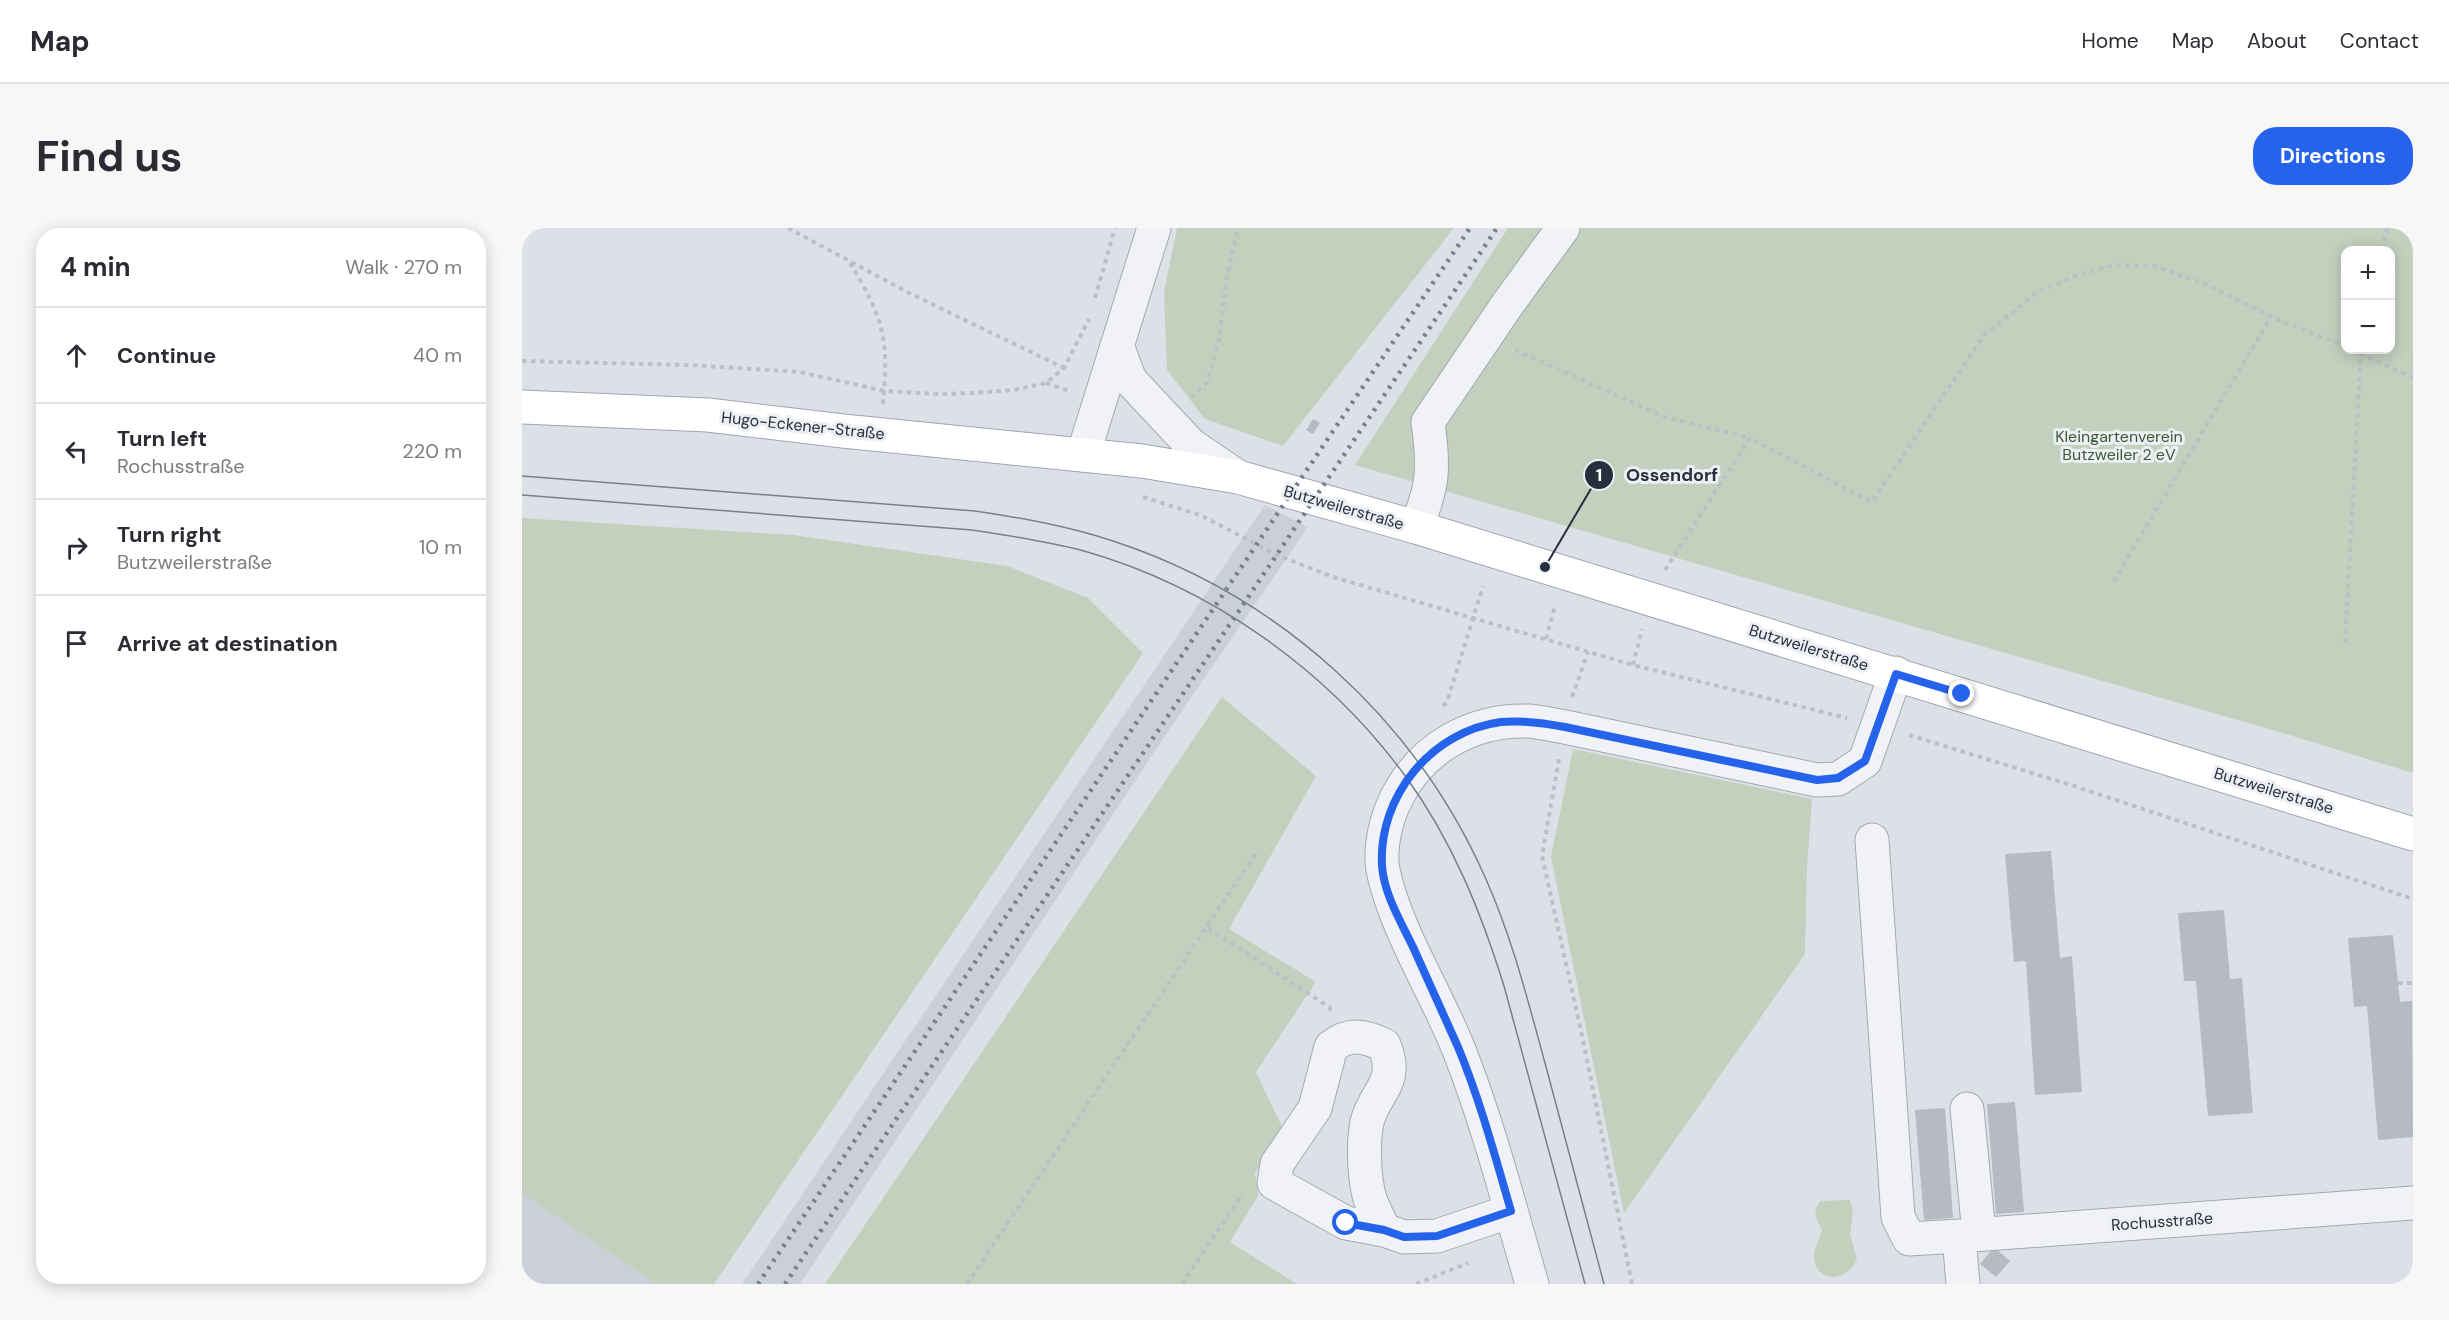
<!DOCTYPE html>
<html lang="en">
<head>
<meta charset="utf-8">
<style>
  body { margin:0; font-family:"DM Sans",sans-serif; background:#f7f7f7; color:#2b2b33 }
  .controls { position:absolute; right:18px; top:18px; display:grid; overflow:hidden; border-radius:12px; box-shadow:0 3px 15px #0003 }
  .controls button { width:54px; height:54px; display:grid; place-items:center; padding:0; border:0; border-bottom:2px solid #e1e1e2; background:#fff; color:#2b2b33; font:30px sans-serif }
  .stop { position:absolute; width:18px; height:18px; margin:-14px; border:4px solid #2563eb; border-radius:50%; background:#fff }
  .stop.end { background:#2563eb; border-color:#fff; box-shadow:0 2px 6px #0008 }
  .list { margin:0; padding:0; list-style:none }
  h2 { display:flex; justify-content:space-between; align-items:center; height:78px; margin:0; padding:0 24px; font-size:26px }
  h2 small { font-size:20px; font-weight:400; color:#7c7c81 }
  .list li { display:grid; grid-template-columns:39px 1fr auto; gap:18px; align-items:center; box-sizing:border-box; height:96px; padding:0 24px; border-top:2px solid #e1e1e2 }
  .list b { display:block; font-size:22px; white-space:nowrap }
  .list p { margin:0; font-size:20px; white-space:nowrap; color:#7c7c81 }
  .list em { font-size:20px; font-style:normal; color:#7c7c81 }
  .icon { flex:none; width:33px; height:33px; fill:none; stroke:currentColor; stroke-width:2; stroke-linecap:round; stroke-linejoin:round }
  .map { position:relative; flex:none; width:1891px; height:1056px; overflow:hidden; border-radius:24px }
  header { display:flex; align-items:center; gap:36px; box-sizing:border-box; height:84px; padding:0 30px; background:#fff; border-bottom:2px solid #e1e1e2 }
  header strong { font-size:28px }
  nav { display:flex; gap:33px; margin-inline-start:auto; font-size:21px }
  .intro { display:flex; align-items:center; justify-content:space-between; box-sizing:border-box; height:144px; padding:0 36px }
  h1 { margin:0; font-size:42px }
  .button { padding:15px 27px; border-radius:24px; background:#2563eb; color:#fff; font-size:21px; font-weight:700 }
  main { display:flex; gap:36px; padding:0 36px }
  aside { flex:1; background:#fff; border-radius:24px; box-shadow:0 3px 15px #0003 }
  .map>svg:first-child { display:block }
</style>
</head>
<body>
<header>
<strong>Map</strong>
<nav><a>Home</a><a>Map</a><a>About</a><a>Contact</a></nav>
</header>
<div class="intro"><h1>Find us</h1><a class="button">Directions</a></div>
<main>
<aside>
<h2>4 min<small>Walk · 270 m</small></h2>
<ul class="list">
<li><svg class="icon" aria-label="ahead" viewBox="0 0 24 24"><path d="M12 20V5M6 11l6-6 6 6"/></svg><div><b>Continue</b></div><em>40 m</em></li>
<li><svg class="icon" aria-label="left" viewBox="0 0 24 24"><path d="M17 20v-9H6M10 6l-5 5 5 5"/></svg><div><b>Turn left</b><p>Rochusstraße</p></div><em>220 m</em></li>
<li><svg class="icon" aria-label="right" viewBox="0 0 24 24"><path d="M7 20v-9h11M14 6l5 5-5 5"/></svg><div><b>Turn right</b><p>Butzweilerstraße</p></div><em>10 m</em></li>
<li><svg class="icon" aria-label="arrive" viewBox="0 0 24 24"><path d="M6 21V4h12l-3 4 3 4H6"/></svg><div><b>Arrive at destination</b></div></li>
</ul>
</aside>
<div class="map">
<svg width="1891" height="1056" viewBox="0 0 1891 1056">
  <rect width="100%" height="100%" fill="#dde1e7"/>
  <path fill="#cbd0d8" d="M743,277l43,22 -137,200 -371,557h-58z
    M0,436h1l-1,456z
    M0,965l134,91h-134z"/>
  <path fill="#c3d0be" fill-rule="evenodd" d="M655,0h277l-171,218 -78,-27 -38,-49 -3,-78z
    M986,0h905v545l-127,-39 -931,-269zM1824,22h44v100h-44z
    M0,290l271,17 214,31 81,32 55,55 -429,631h-58l-134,-91z
    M700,469l94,79 -87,153 87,53 -60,90 27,57 -28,44 3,23 -28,46 67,42h-472z
    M1051,521l239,50 -5,68 -2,87 -181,259 -73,-356z
    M1328,972l3,11 -3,23 7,25c-10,23 -40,25 -43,-1 -1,-11 6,-18 8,-28 -6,-11 -10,-18 -2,-29z"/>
  <path fill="#b5bac3" d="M791,191l7,4 -7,11 -7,-4z
    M1529,623l9,107 12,-2 10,136 -47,3 -9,-134 -12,1 -9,-108z
    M1702,682l6,69 12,-1 11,135 -45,3 -12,-135h-12l-6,-68z
    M1871,707l7,67 12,-1 1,136 -35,3 -11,-134 -13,1 -6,-69z
    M1493,874l9,110 -28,2 -9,-110z
    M1423,880l8,110 -29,2 -9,-110z
    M1472,1019l16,14 -14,16 -16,-13z"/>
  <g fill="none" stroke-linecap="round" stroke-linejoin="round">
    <defs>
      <path id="minor" d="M595,117l13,35 61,65 47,32
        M561,227l71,-227
        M894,299c18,-41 18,-62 12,-105l79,-117 56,-77
        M1350,612l26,377 11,22 50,-3
        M1445,881l12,125
        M862,1002c-5,-12 -14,-26 -16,-39 -4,-20 -5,-49 -1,-69 8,-31 33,-39 17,-77 -19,-9 -35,-13 -53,2l-16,61 -38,56 -3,19 72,40 38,7 20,7 33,-1 74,-25
        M1010,1056c-23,-79 -43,-158 -73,-234 -23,-58 -64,-121 -76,-180 -4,-22 3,-51 13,-71 25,-51 76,-80 133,-78 12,1 24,4 36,6l252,53 21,-1 27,-18 31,-88
        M1441,1056l-4,-48 454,-33"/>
      <path id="major" d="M0,179l186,8 135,16 299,30 96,16 178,50 997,307"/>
    </defs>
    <use href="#minor" stroke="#a3a8b1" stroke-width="35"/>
    <use href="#major" stroke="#9da5b2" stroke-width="35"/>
    <path stroke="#bcbfc5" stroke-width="4" stroke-dasharray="4.5 4.5" stroke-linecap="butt" d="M266,0l121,65 155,75
      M1860,22l5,-22
      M328,35c34,56 39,76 33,141
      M573,70l20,-70
      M993,122l150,67 85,21
      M1830,122l61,28
      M0,133l166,4 112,7 84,19 55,3 34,-1 40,-3 33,-7 18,-15 25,-49
      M524,155l23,8
      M669,169l16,-15 12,-42 8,-64 11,-48
      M621,269l57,18 77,40 56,22 300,88 214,53
      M1143,342l85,-132 122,64 112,-167 55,-44 42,-17 35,-9 37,1 50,17 68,34 75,30
      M1592,353l157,-264
      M1024,411l9,-33
      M1823,414l16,-292
      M1111,437l9,-36
      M1050,469l16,-45
      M921,478l4,-4 36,-116
      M1387,507l162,50 342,114
      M1037,531l-17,97 41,184 49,244
      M686,700l121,79 2,4
      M1876,755h15
      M445,1056l291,-434
      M660,1056l61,-91
      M894,1056l52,-21"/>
    <use href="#minor" stroke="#f0f2f5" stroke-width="33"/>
    <use href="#major" stroke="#fff" stroke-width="33"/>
    <path stroke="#77808f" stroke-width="1.5" d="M0,248l453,35c47,7 93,15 138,30 165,54 302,178 372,336 27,60 43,124 60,186 20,74 39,147 59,221
      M0,267l450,35c38,6 75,11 112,21 127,36 244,119 322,226 46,63 75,135 98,209l81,298"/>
    <path stroke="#77808f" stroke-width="4.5" stroke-dasharray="3 6" stroke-linecap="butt" d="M236,1056l712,-1056
      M263,1056l712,-1056"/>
  </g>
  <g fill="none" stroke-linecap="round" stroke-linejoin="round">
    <path stroke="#2563eb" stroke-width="8" d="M824,995l38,7 20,7 33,-1 74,-25c-16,-55 -31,-111 -53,-164 -15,-34 -30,-67 -45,-100 -12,-25 -29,-53 -31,-81 -4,-70 50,-135 119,-144 22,-2 43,1 64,5l252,53 21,-2 27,-17 31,-87 66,20"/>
  </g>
  <g text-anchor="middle" stroke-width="6" stroke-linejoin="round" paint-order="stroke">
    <g font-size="16" fill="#272f3d" stroke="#ecf0f4">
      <text transform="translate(281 197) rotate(6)" y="6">Hugo-Eckener-Straße</text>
      <text transform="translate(822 279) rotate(16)" y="6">Butzweilerstraße</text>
      <text transform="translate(1287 419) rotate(17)" y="6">Butzweilerstraße</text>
      <text transform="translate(1752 562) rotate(17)" y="6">Butzweilerstraße</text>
      <text transform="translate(1640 993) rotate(-4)" y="6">Rochusstraße</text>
    </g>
    <g font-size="16" fill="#3b5835" stroke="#ecf0f4">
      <text x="1597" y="214">Kleingartenverein<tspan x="1597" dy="18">Butzweiler 2 eV</tspan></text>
    </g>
  </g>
  <path fill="none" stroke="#272f3d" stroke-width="2" d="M1023 339L1077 247"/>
  <g fill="#272f3d" stroke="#ecf0f4" stroke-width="2">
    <circle cx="1023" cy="339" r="6"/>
    <circle cx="1077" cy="247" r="15"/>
  </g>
  <g font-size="18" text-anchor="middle" font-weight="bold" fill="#fff">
    <text x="1077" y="253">1</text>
  </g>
  <g font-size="18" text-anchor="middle" font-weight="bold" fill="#272f3d" stroke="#ecf0f4" stroke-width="6" stroke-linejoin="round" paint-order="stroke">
    <text x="1150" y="253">Ossendorf</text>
  </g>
</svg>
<div class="controls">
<button>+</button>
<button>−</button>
</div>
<div class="stop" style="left:824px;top:995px"></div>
<div class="stop end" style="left:1440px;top:466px"></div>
</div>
</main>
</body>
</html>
